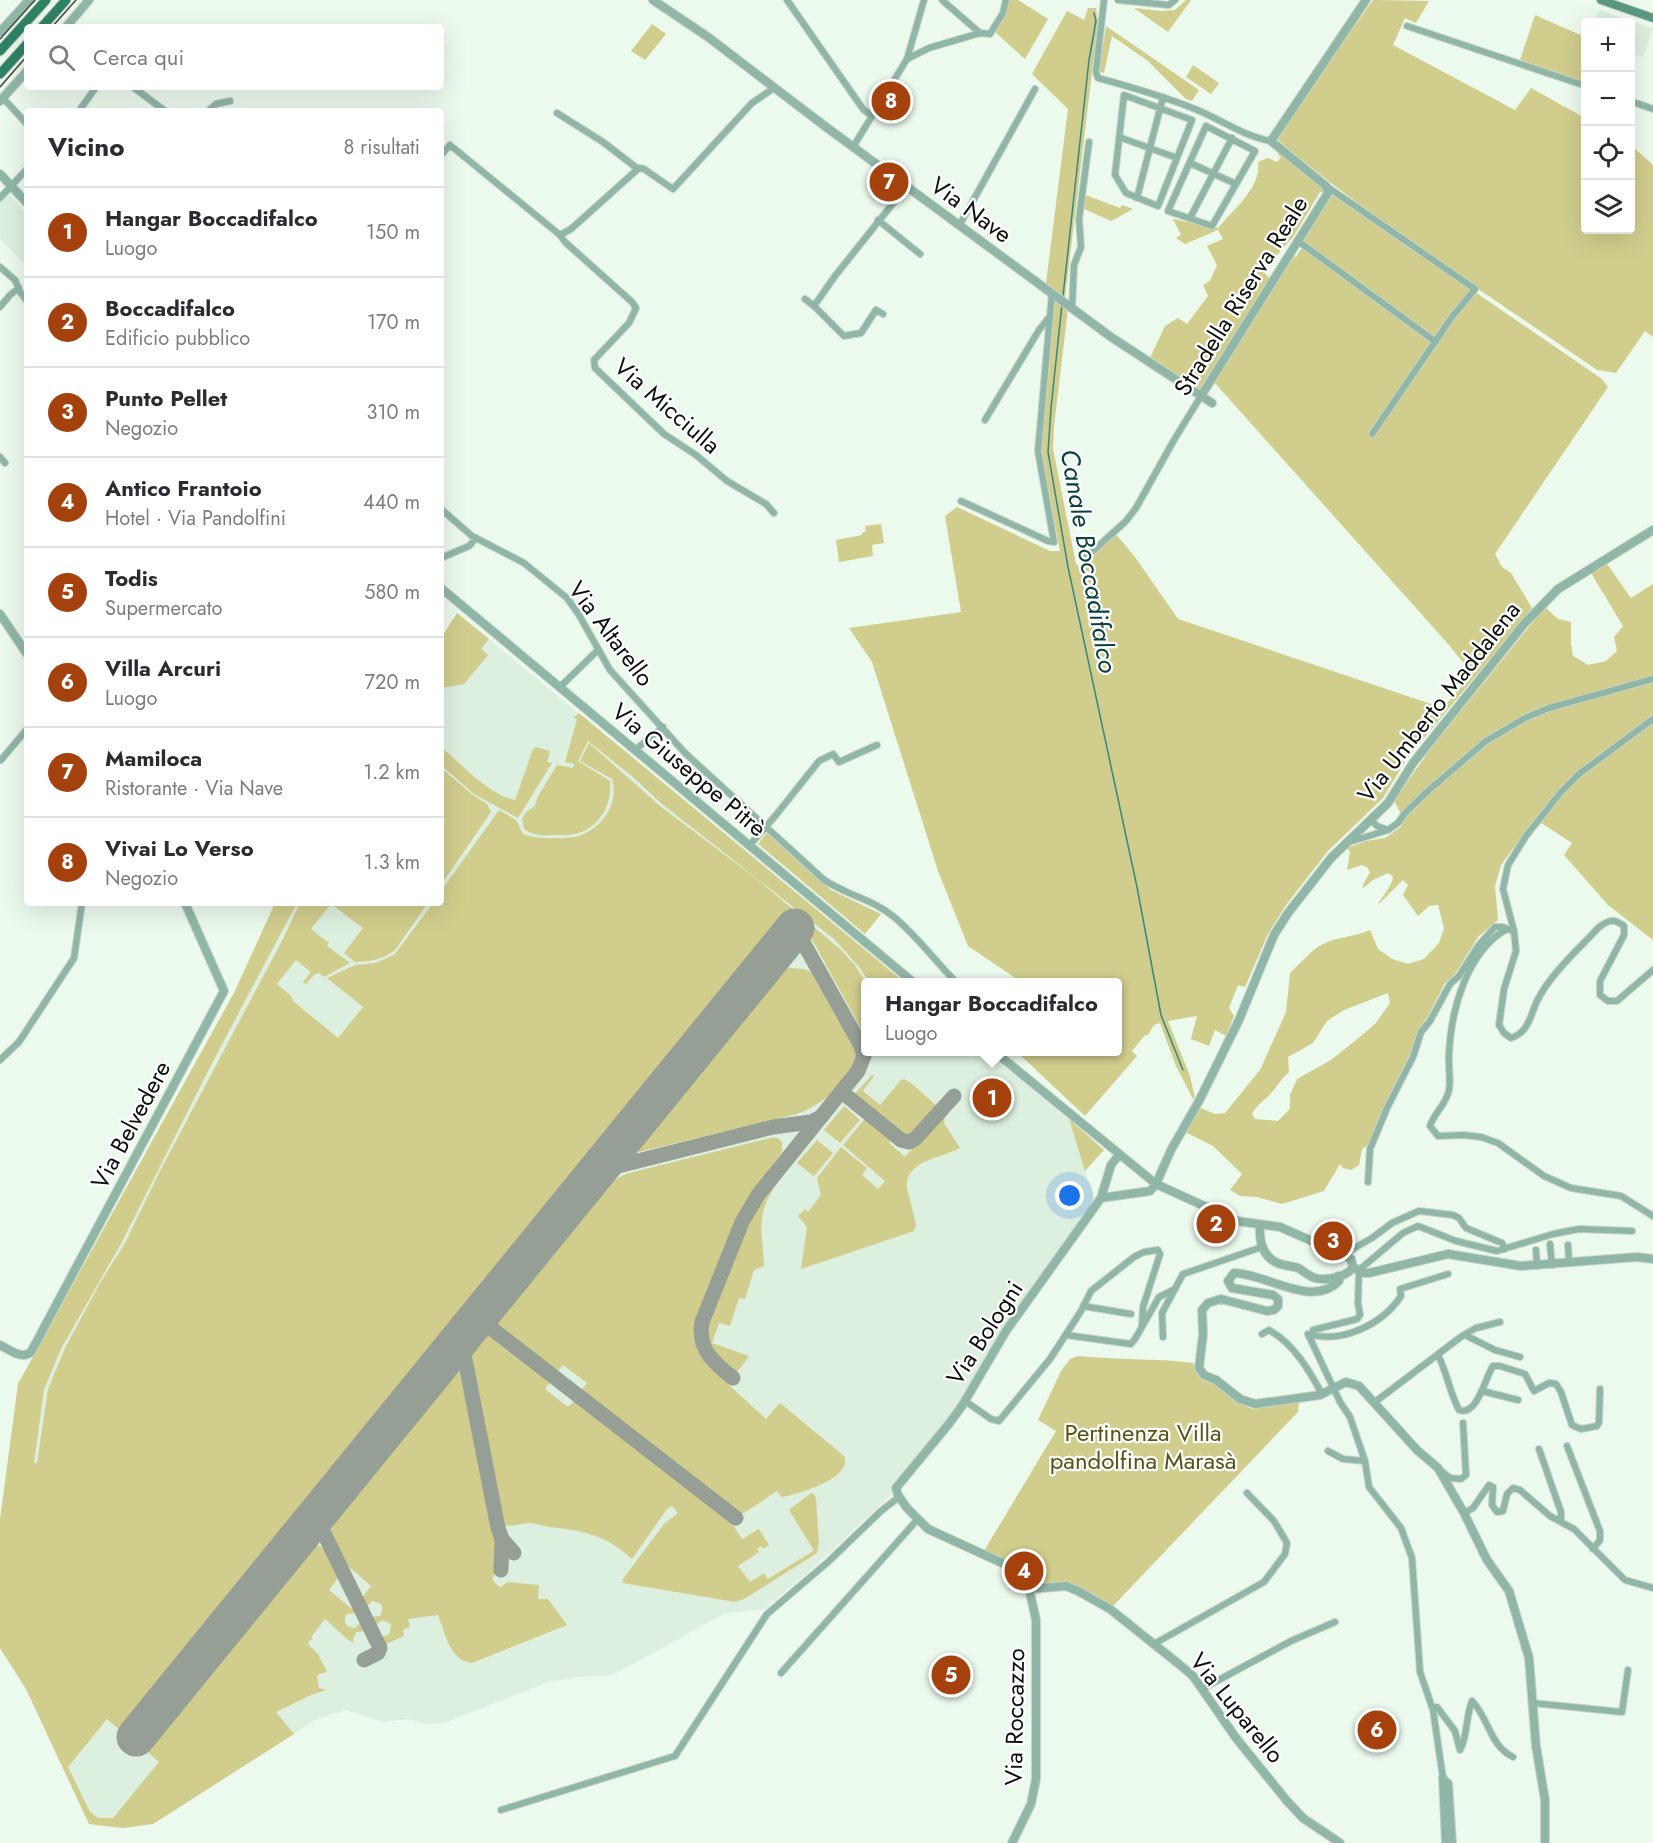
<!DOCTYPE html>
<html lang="it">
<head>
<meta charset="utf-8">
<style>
  body { margin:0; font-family:Jost,sans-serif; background:#f2f2f3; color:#2b2b33 }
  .controls { position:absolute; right:18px; top:18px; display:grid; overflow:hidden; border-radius:6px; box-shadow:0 6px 24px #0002 }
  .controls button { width:54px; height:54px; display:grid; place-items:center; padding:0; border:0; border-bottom:2px solid #e1e1e2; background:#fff; color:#2b2b33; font:30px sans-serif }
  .you { position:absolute; left:1070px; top:1196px; width:21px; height:21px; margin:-15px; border:4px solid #fff; border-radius:50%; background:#1a73e8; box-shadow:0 0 0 9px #1a73e833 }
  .badge { display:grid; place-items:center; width:39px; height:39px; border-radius:50%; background:#a5410d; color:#fff; font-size:20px; font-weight:700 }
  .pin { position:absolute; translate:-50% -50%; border:3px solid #fff; box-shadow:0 2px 6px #0006 }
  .popup { position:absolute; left:861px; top:978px; width:261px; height:78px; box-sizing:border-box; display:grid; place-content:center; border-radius:6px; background:#fff; filter:drop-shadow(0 2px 4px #0005); font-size:20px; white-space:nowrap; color:#7c7c81 }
  .popup b { font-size:22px; color:#2b2b33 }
  .popup::after { content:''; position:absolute; left:50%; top:100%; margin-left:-12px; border:12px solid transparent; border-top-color:#fff }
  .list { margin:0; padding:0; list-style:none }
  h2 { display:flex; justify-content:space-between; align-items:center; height:78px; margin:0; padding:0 24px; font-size:26px }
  h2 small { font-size:20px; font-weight:400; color:#7c7c81 }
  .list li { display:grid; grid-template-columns:39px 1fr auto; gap:18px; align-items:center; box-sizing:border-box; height:90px; padding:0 24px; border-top:2px solid #e1e1e2 }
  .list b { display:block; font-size:22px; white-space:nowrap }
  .list p { margin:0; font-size:20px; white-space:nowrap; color:#7c7c81 }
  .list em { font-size:20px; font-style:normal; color:#7c7c81 }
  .icon { flex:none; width:33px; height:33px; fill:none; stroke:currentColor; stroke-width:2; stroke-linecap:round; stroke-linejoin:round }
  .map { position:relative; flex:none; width:1653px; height:1843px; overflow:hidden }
  .search { position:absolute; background:#fff; box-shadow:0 6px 24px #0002; left:24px; top:24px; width:420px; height:66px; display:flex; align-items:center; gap:15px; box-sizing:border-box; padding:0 21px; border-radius:6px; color:#7c7c81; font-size:22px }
  .panel { position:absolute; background:#fff; box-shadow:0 6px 24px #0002; left:24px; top:108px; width:420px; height:798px; border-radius:6px }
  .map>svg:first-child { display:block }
</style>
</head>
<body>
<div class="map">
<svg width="1653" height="1843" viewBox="0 0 1653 1843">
  <rect width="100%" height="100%" fill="#ecf9ed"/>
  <path fill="#ddefde" d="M1599,10l54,18 -10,29 -12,-4 -1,-31h-36z
    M9,194l18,19v50l-2,2 -25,-26v-37z
    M457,613l447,369h-38v70h121l82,67 27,84 -143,211 -59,71 -1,8 -82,77 -47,39 -39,4 -112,62 -36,2 -29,5 -107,42 -21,-1 -12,-4 -25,3 -37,-12 -29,9 -164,105 -30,4 -34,-4 -63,-135 -26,-41v-128l18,-136 217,-393 40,-88h166v-265z"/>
  <path fill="#d1cd8d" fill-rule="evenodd" d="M1010,0h8l30,19 -23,40 -30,-27 9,-14z
    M1186,0h5l-23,32 -34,-24 27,3 14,-1z
    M1373,0l56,1 -13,22 -11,-5 -12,27 122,65 16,-22 54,30 1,112h44l1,-85 22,20v172l-8,-6 -29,42 -19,-3c-107,-74 -218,-145 -318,-229l-1,-4 39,-59z
    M1088,8h8l2,14 -33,276 -19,-15 22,-174 -36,-35 35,-63 17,9z
    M1535,15l50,22v46l-65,-23z
    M652,24l14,10 -21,26 -14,-9z
    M1106,26l93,64 -7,11 -6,-2 -38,-38 -36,-25 -8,37 -5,-2z
    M1193,65l26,18 -8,11 -25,-17z
    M1280,152l42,35 2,6 -4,-1 -27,45 -30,34 7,8 -70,112 -50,-33 15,-32 13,-8 9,6 21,-28 -5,-11 7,-4 7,-16 -10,-19 16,-7 -5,-9 -33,14 -9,-6 5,-3 -8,-16 45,9c15,-18 44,-41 40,-66l10,-4 9,4 4,-5 -3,-2z
    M1083,194l37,14 2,-3 11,4 -22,12 -29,-13z
    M1333,196l5,2 264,181 6,8 -113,167 7,13 9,6 21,35 -126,152 -23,38 -55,53 -42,54 -18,29 -23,53 -7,-2 -9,23 5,8 -8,20 -11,-6 -6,16 -18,-7 6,-23 -29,5 22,55 5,22 -2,1 -17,-33 -16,-43 -6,2 -6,10h-3l-13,16 5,5 -52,60 -68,-64h101v-70h-99l1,-1 -52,-35 -30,-75 -66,-209 -23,-34 112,-16 -16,-96 12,-9 93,44h10l-19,-97 14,-154 13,9 -14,117 -1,23 23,115 5,4 20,-24 14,-11 20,24 43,62 265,89 29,-34 -23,-29 -235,-263 78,-127 4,2 8,-13 -2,-2 28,-45z
    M881,524l3,19 -12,2 1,11 -34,6 -3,-22 26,-5v-2l4,-2 -1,-5z
    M1607,564l24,34 22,-14v356l-45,-35 -44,-50 8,-12 -37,-24 -34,46 -6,21 3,34 -20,17 -23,37 -10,9 -17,33 -9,13 -6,19 -28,56 -9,26 -8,15 -6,4 -3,16 -8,5 -8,-2 -3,-4 -16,27 -42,13 -25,-7 -17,-1 -10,-6 12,-16 -29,-28 -28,-14 9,-16 7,-8 14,6 10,-1 35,-43 26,-58 4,-39c10,-9 21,-23 33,-29 16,-8 32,-7 47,-14l8,19 14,10 16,5 16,-5 15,-16 5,-15 -6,-23 -9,1 -11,10 -15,-21 5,-10 -5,-5 -25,25c4,-10 15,-19 15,-29l-5,-3 -15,7 -10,8v-3l7,-13 -3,-5 -5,-2 -15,5 3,-18 -3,-4 19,-7 19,-3 16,-11 -1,-15 -6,-11 37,-53 114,-141 13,12 13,3v22l2,12 15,9 18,-4 11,-10 -3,-14 9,-11 -32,-53zM1388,993l2,10 -15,21 -14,12 -30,24 -34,19 -7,16v14l-12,12 -23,-2 -3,-5c5,-10 14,-14 20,-22 6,-7 10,-14 17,-20l-1,-15 25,-14 14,-22 17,-11z
    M457,613l32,26 -8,10 7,6 -24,29 -23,4v-50z
    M579,713l325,269h-35l-9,-14 -26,-29 -172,-135 -29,-27 -45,-36 -10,20 32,20c2,23 -10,48 -36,53 -6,2 -13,1 -19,1 -12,1 -21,1 -31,-6l-2,-10 4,-7 9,-6 3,-10 19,-31 16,3 1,-4 -9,-2 12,-43 -4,-1z
    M589,743l71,63 97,73 83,70 15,16 11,18v55l-53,-97 -31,-25 -661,815 -14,-12 -39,48 22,45 8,6h15l46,-56 -12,-11 165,-203 5,-3 8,4 14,28 -10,13 23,19 1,-1 3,5 -9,1c-5,7 -1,14 8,14l6,-6 5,9 -10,1 -3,7 1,4 -7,-4 -22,-20 -14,18 2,2 -4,2 -1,3 10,10 9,18 -8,2 -2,3 2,11 7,2 -15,5 -35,17 18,22 -141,90 -30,4 -34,-4 -63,-135 -26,-41v-128l18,-136 217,-393 40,-88h22l-87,164 -88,175 -60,105 -18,42 -10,74h3l11,-74 17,-41 35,-65 25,-40 35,-72 123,-232 17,-36h128l-33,47c-10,9 -27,12 -40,12l-11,-9 19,-25 -32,-24 -20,25 18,14 -2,3 23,17 -26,14 -5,-4 -5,2 -8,9 -3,-2 8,-10 -15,-12 -19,24 14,12 2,5 45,37 25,-31 -36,-29 28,-13 20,-2 19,-8 39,-52h8v-12l58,-81 17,10 7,14c10,4 18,4 28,4 8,0 16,0 24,-1 25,-6 45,-32 37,-58l-32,-18z
    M441,747c19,16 49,49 74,53l18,-51 3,-2 14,4 -3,11 5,1 -34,55 -44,-24 -33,-29z
    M441,768l32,27 14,9 4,8 -50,73z
    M767,832l64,58 50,24 -16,20 -107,-90z
    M788,968l16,1 7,3 45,80c1,28 -36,54 -59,62l-158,38 -3,-4 144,-177z
    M872,1075l2,1 -11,15 17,14 21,-25 3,-1 7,4 27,24c0,10 -19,29 -29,33l-8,-3 -49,-40z
    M844,1106l16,14 -20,23 -16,-13z
    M943,1113l2,2 -1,8 16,25c-17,10 -56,12 -53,40l9,36 -2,7 -113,38 6,-42 -9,-11 7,-7 3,3 13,-17 -4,-17 24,-31 26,21 -5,7 16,14 7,-8 -42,-36 24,-29 26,21 -4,6 16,14z
    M1069,1119l35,31 -19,21z
    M770,1138h8l4,4v10l-37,51 -48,116c-6,34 7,44 31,62l1,4 37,34 14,-16 64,53c10,22 -46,38 -62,41l-5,-6 -33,22h-6l-155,-119 -1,-5 5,-6 -24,-18 -7,8 -59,-46 -1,-5 115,-141 18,-8z
    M817,1140l16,13 -19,23 -17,-13z
    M803,1145l3,2c-17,21 -41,45 -44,72 -2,16 2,32 2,47l-10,4 -9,29 -6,-1 -9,28 -11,-3 -7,20 37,13 -12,16h-5c-11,-8 -24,-17 -27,-31 -3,-14 43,-127 54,-142 13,-19 29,-37 44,-54z
    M488,1333l63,47 -6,9 23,18 5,-5 4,-1 151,116 14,22 17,-10 10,16 -6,4 -2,-3 -4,3 2,3 -21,14 12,16 14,-9 4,6 45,-28v-2l-24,-39 22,-17 3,1 2,4 3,44 -2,11 -73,46 -9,3 -112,-19v-4l41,-55 14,-11 -6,-7 -5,3 -35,50c-26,-24 -47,-28 -82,-32 -7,-1 -13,-3 -19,-4 -10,-1 -18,5 -28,2l-36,-163 2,-7z
    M1078,1356c38,4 77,2 115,7l8,16 15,6 25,19 11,5 47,-7 -1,10 -186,195 -32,-18 -42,-3c-8,-5 -9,-14 -17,-18 -11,-7 -25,-12 -37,-17l72,-120 -18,-11 23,-49 9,-12z
    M459,1370l40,175 -2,26 -4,6v4l7,6 8,-5 31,3 -1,14h10l19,26 -95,38c-23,-3 -27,-31 -34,-48l-30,4 2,8 -7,3 1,6 -20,9 -5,-9h7l4,-3 1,-9 -9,-4 -7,6 -5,-9 10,-1 2,-5v-6l-5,-3 -5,-1 -6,7 -5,-9 10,-13 -23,-20 -2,2 -16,-35 3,-11 122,-150z"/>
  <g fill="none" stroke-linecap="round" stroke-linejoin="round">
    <path stroke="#358882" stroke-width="1.5" d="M1063,296l26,-236 7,-39 -2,-8
      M1062,304l-11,104 -3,44 20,115 69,320 24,128 22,55"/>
    <path stroke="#969f96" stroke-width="15" d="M848,1097l53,43 8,2 6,-3 39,-43
      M598,1171l175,-44 38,-5 8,-4
      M478,1318l258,200
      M461,1339l37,189 4,11 12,14
      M733,1378c-19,-15 -36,-29 -31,-56l40,-100 16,-27 100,-124 6,-15 -4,-12 -56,-100 -12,-12
      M316,1517l64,131 -2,5 -14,7
      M501,1570l1,-31"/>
    <path stroke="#969f96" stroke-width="39" d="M136,1737l659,-809"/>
    <defs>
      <path id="minor" d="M787,0l76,109 8,7
        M942,0l38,33
        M1104,0l-8,72 2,6c33,9 65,18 97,31 25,10 50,28 76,32
        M1118,0l51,5 6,-5
        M1407,26l179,60
        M907,59l17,-59
        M133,87l32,24
        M1124,95l68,25 -34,86 -32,-13 -11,-18z
        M3,98l24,26
        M1630,101l23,8
        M79,111l17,-24
        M208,111l8,-7 14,-3
        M557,113l46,29 35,27
        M1206,126l49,25 -43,75 -44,-15z
        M1119,137l58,21
        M853,147l54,-88 22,-11 51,-15 10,1 13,-21 3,-13
        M441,155l9,-10 110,90 11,-6 68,-61 5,1 29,20 79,-86 22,-15
        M1190,163l46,21
        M1326,186l149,103 -23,28 -80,117
        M0,198l27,-29
        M1137,198l26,-101
        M1190,218l42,-80
        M878,220l42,34
        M959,226l76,-137
        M560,235l5,7 67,60 4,6 -7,15 -35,37 1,8 69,66 32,21 31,26 39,23 8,9
        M1298,241l138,101
        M0,267l15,13 5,12 7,9
        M805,299l9,7 30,30 17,-3 15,-23 7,4
        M814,306l21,-30 71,-89
        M0,307l10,-12 9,-7
        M1072,308l2,-43 7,-18 -2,-28 10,-77
        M985,420l54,-90 11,-14
        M0,457l5,6
        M961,501l87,40 6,1 -16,-91 14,-158
        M441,509l31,27 52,27 43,35 12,17 31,55 75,83 138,126c22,16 50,20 71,38 23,19 41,44 62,65
        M441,558l28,-12 7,-8
        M1084,559l42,-38 10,-13 38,-68 27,-44
        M560,687l38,-37
        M1653,719l-74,55 -18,18 -35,44 -18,29 -5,24 11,42 2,20 -12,38 -5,36 5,8 7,5c18,-6 19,-22 26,-37 14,-28 41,-51 62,-74 10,-7 14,-9 25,-1v9l-24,46v14l8,6h9l36,-31
        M635,750l28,-23
        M1,760l26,-31
        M1371,820l6,6 11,4
        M1346,843l42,-13 10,-7 7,-10 24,-23 57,-49 39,-23 24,-10 104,-29
        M749,846l27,-31 43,-54 14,-7 6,8 38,-17
        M1514,931l-7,-2c-40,22 -56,81 -58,124 -1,12 2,25 0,37 -3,15 -15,23 -19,36l8,10 26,-1 17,2 17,6 46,33 27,12 50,8 32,20
        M0,1060l19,-18 55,-84 8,-55
        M1368,1182l2,-33 17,-41 26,-51 8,-25 9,-11 20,-37 9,-8 19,-30 17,-19h8l4,2
        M1550,1244l2,21
        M1568,1245l1,17
        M1536,1250l1,16
        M1346,1256l5,-6 21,-12 20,-15 27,-12 34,4 6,3 7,10 36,15 3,6
        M1083,1306l48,8
        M1313,1330l44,-11 3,-4 -2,-12 1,-33 44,-37 15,-7 38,15 41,10 56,-17 26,-5 53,2
        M1262,1334l7,-4c25,14 40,40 53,64
        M1308,1334l32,68 10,15 15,44 4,26 32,41 11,30 8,114 13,38 10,68 6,5 4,60
        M1308,1334c33,10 74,-9 93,-38l-1,-7 48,-15
        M1066,1335l65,9 4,-5 24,-42 16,-8
        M1465,1335l30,15 25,7
        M1163,1337l-1,-24 21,-39 79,-27
        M1438,1355c9,18 12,38 21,55 18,7 26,-32 34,-44h7l25,8 9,17 15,-8 7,1 5,8 11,33 9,4 16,-3 2,-4 1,-33
        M1482,1391l36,9
        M965,1401l26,18 8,2 51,-62 31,-48 10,-20 43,-34 10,-5 14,-2 2,4 -17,53 -1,19
        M1375,1402l87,-66 14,-8 24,-6
        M1567,1446l33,85v9l-7,9
        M1539,1449l22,63v10
        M1328,1451l15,8 22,2
        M1439,1469l11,9 11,1 5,-4 -3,-52
        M1464,1513l9,-5 16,-23 4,2 -1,18 5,7 6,-1 4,-17 6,-6 7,2 30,26 24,13 51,51 28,8
        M1154,1644l110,-62 21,-28 2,-11 -13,-22 -27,-28
        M781,1673l136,-153
        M1202,1689l89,-48 44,-19
        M1532,1703l90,9 6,-42
        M1432,1708l5,-1 18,24 5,19c7,-10 6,-35 12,-49 17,17 17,44 41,56
        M501,1810l174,-54 92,-142 61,-52 53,-51 18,-14"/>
      <path id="tertiary" d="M653,0l55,37 118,90 285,210 101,66
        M66,27l23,-27
        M0,32l29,-32
        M0,101l27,-30
        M0,174l27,29
        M1201,396l127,-203 -2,-7 -55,-45 95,-141
        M441,588l472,394
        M0,614l27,40
        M995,1052l161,132 81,37 43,6 66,29 5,3 2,8
        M1101,1198l49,-7 6,-7 15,-34 28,-49 40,-81 35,-85 14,-22 43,-55 57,-55 25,-40 111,-139 34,-35 95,-59
        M1260,1226c-1,16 3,32 20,38 6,2 13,2 18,4 6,3 10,8 17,10 10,3 33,-1 38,-11
        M1353,1267l11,6h5l79,-19 73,12 116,-9 16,2
        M1338,1276l1,5c-27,28 -74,-8 -105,-8l-6,8 4,7 41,7 5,4v7l-4,4 -7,1 -46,-12 -13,4 -6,7 1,24 -4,34 5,7 12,5 24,19 15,5 65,-9 26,-13 13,4 58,64 21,18 26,45 23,47 22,31 20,67 7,88 9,54v43
        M0,1345c10,5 22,15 31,7l193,-361 -39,-88
        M1030,1589l36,-3 12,5 32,18 70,56 13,11 43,62 51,63 16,17 37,25
        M1443,1778l3,65
        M1012,1843l19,-39 5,-25v-159l-9,-41 -5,-6 -22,-11 -72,-33 -21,-21 -9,-13 -2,-7 52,-63 14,-19 44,-75 95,-133 10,-33 8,-10"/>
      <path id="secondary" d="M1601,0l52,18"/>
      <path id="primary" d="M42,27l24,-27
        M0,51l46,-51
        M0,74l27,-30"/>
    </defs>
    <use href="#minor" stroke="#c8d4c9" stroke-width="8"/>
    <use href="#tertiary" stroke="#c8d4c9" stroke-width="10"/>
    <use href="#secondary" stroke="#c8d4c9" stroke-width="10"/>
    <use href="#primary" stroke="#c8d4c9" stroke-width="11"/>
    <use href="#minor" stroke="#90b6a7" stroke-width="6"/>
    <use href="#tertiary" stroke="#90b6a7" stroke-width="8"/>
    <use href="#secondary" stroke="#5b9781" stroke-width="8"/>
    <use href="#primary" stroke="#2f8166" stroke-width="9"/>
    <path stroke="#3f453f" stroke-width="1.5" d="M52,27l24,-27
      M0,39l35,-39
      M0,87l27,-31"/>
  </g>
  <g text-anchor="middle" stroke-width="4.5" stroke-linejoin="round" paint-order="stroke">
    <g font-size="24" fill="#0c100c" stroke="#fff">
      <text transform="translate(971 210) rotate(36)" y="8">Via Nave</text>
      <text transform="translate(1241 296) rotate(-58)" y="8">Stradella Riserva Reale</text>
      <text transform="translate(667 406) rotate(41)" y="8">Via Micciulla</text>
      <text transform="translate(611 634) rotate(53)" y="8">Via Altarello</text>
      <text transform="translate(1439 702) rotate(-52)" y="8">Via Umberto Maddalena</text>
      <text transform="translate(689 770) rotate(40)" y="8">Via Giuseppe Pitrè</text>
      <text transform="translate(131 1125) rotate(-62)" y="8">Via Belvedere</text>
      <text transform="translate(985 1333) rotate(-57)" y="8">Via Bologni</text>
      <text transform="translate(1237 1708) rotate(51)" y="8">Via Luparello</text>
      <text transform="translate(1015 1717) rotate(-89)" y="8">Via Roccazzo</text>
    </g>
    <g font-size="24" fill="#575314" stroke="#fff">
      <text x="1143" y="1441">Pertinenza Villa<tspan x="1143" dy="28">pandolfina Marasà</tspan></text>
    </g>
    <g font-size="26" font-style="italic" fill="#0a413e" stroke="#fff">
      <text transform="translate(1089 561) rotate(80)" y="9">Canale Boccadifalco</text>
    </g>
  </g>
</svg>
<div class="controls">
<button>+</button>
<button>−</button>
<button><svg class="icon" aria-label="locate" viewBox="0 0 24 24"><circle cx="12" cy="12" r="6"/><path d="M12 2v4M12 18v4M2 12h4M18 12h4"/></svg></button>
<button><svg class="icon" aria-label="layers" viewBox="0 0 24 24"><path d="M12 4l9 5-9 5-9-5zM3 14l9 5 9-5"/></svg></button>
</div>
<div class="you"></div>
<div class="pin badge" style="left:992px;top:1098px">1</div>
<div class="popup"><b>Hangar Boccadifalco</b>Luogo</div>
<div class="pin badge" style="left:1216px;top:1224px">2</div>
<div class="pin badge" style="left:1333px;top:1241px">3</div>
<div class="pin badge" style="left:1024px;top:1571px">4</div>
<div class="pin badge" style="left:951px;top:1675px">5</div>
<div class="pin badge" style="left:1377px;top:1730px">6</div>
<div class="pin badge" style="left:889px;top:182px">7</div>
<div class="pin badge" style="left:891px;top:101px">8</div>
<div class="search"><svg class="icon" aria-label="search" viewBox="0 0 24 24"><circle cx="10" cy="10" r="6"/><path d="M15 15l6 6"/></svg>Cerca qui</div>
<section class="panel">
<h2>Vicino<small>8 risultati</small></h2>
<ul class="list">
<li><span class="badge">1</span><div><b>Hangar Boccadifalco</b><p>Luogo</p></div><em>150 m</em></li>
<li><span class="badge">2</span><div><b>Boccadifalco</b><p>Edificio pubblico</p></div><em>170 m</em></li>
<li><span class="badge">3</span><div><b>Punto Pellet</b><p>Negozio</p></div><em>310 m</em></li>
<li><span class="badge">4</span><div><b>Antico Frantoio</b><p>Hotel · Via Pandolfini</p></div><em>440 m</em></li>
<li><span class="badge">5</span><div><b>Todis</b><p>Supermercato</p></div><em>580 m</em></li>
<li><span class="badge">6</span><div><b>Villa Arcuri</b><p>Luogo</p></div><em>720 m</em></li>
<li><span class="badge">7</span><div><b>Mamiloca</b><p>Ristorante · Via Nave</p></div><em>1.2 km</em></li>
<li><span class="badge">8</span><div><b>Vivai Lo Verso</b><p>Negozio</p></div><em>1.3 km</em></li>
</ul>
</section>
</div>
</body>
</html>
